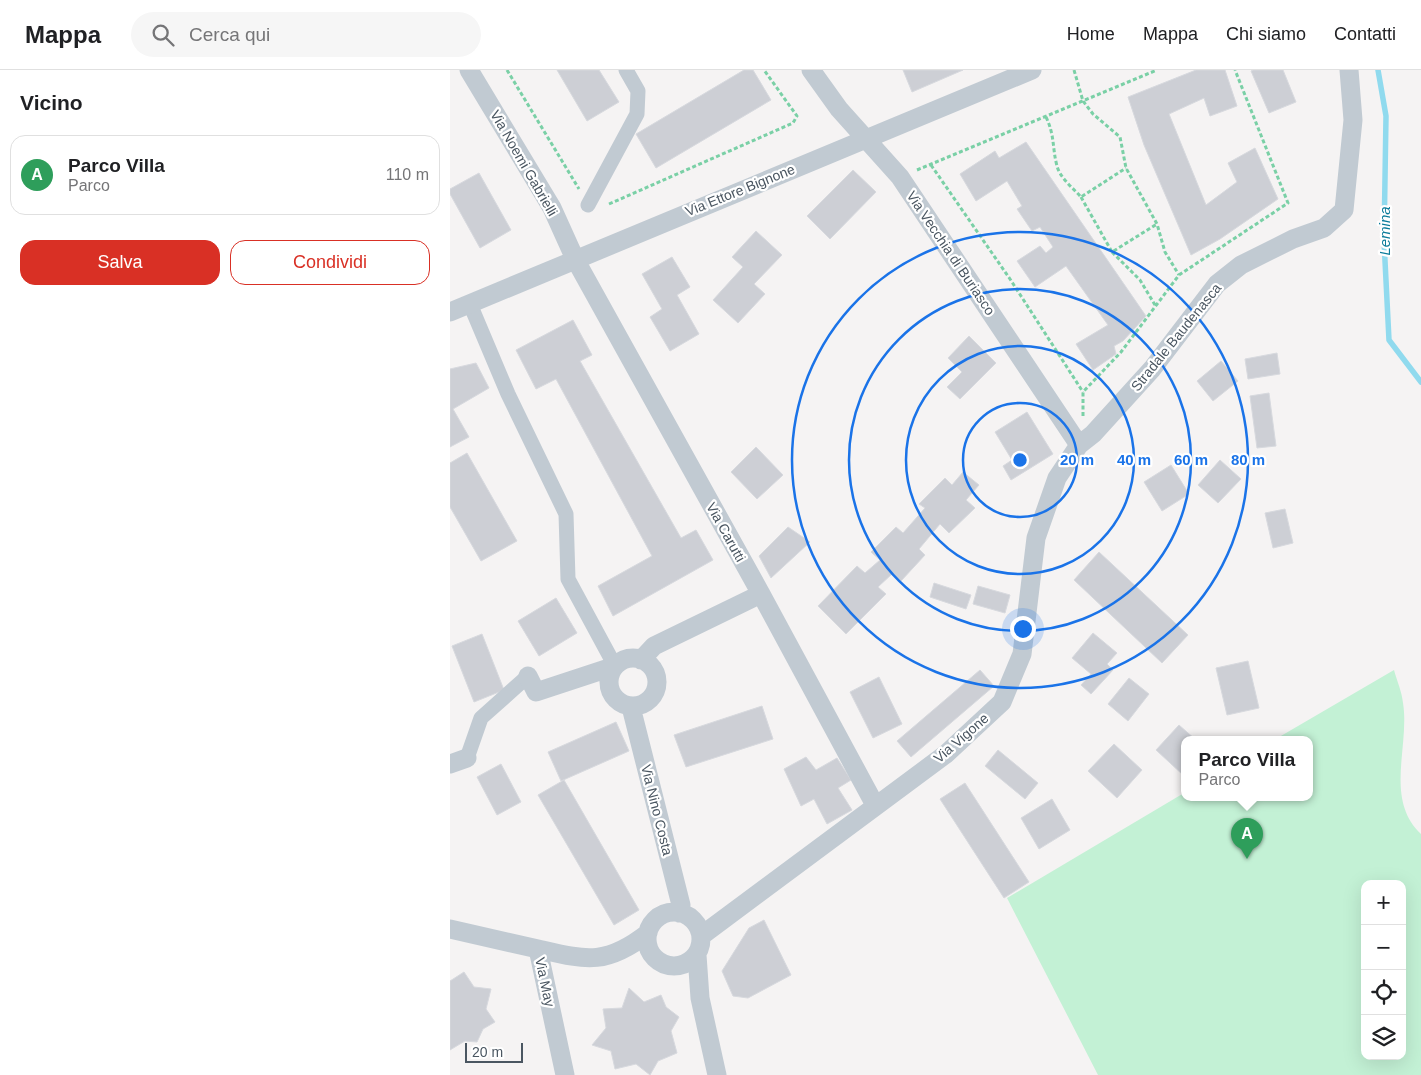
<!DOCTYPE html>
<html lang="it">
<head>
<meta charset="utf-8">
<style>
  body { margin:0; font-family:Arial,sans-serif; background:#f6f6f6; color:#202124 }
  .controls { position:absolute; right:15px; bottom:15px; display:grid; overflow:hidden; border-radius:10px; box-shadow:0 5px 20px #0002 }
  .controls button { width:45px; height:45px; display:grid; place-items:center; padding:0; border:0; border-bottom:1px solid #e0e0e0; background:#fff; color:#202124; font:25px sans-serif }
  .scale { position:absolute; left:15px; bottom:12px; width:58px; box-sizing:border-box; padding-left:5px; border:2px solid #4a5661; border-top:0; font-size:14px; line-height:18px; white-space:nowrap; color:#4a5661; -webkit-text-stroke:4px #fff; paint-order:stroke }
  .you { position:absolute; left:572px; top:558px; width:18px; height:18px; margin:-12px; border:4px solid #fff; border-radius:50%; background:#1a73e8; box-shadow:0 0 0 8px #1a73e833 }
  .badge { display:grid; place-items:center; width:32px; height:32px; border-radius:50%; background:#d93025; color:#fff; font-size:16px; font-weight:700 }
  .pin { position:absolute; translate:-50% -41px; filter:drop-shadow(0 1px 2px #0008) }
  .pin::after { content:''; position:absolute; top:26px; width:18px; height:15px; background:inherit; clip-path:polygon(0 0,100% 0,50% 100%) }
  .popup { position:absolute; left:731px; top:666px; width:132px; height:65px; box-sizing:border-box; display:grid; place-content:center; border-radius:10px; background:#fff; filter:drop-shadow(0 1px 4px #0005); font-size:16px; white-space:nowrap; color:#757577 }
  .popup b { font-size:19px; color:#202124 }
  .popup::after { content:''; position:absolute; left:50%; top:100%; margin-left:-10px; border:10px solid transparent; border-top-color:#fff }
  .list { margin:0; padding:0; list-style:none }
  h2 { display:flex; justify-content:space-between; align-items:center; height:65px; margin:0; padding:0 20px; font-size:21px }
  h2 small { font-size:16px; font-weight:400; color:#757577 }
  .list li { display:grid; grid-template-columns:32px 1fr auto; gap:15px; align-items:center; box-sizing:border-box; height:80px; margin:0 10px 10px; padding:0 10px; border:1px solid #e0e0e0; border-radius:15px }
  .list b { display:block; font-size:19px; white-space:nowrap }
  .list p { margin:0; font-size:16px; white-space:nowrap; color:#757577 }
  .list em { font-size:16px; font-style:normal; color:#757577 }
  .actions { display:flex; gap:10px; padding:15px 20px }
  .actions a { flex:1; padding:11px 0; border:1px solid #d93025; border-radius:15px; text-align:center; font-size:18px; color:#d93025 }
  .actions .main { background:#d93025; color:#fff }
  .icon { flex:none; width:28px; height:28px; fill:none; stroke:currentColor; stroke-width:2; stroke-linecap:round; stroke-linejoin:round }
  .map { position:relative; flex:none; width:971px; height:1005px; overflow:hidden }
  header { display:flex; align-items:center; gap:30px; box-sizing:border-box; height:70px; padding:0 25px; background:#fff; border-bottom:1px solid #e0e0e0 }
  header strong { font-size:24px }
  nav { display:flex; gap:28px; margin-inline-start:auto; font-size:18px }
  .search { width:350px; height:45px; background:#f6f6f6; display:flex; align-items:center; gap:12px; box-sizing:border-box; padding:0 18px; border-radius:28px; color:#757577; font-size:19px }
  main { display:flex }
  aside { flex:1; background:#fff }
  .map>svg:first-child { display:block }
</style>
</head>
<body>
<header>
<strong>Mappa</strong>
<div class="search"><svg class="icon" aria-label="search" viewBox="0 0 24 24"><circle cx="10" cy="10" r="6"/><path d="M15 15l6 6"/></svg>Cerca qui</div>
<nav><a>Home</a><a>Mappa</a><a>Chi siamo</a><a>Contatti</a></nav>
</header>
<main>
<aside>
<h2>Vicino<small></small></h2>
<ul class="list">
<li><span class="badge" style="background:#2e9e5b">A</span><div><b>Parco Villa</b><p>Parco</p></div><em>110 m</em></li>
</ul>
<div class="actions"><a class="main">Salva</a><a>Condividi</a></div>
</aside>
<div class="map">
<svg width="971" height="1005" viewBox="0 0 971 1005">
  <rect width="100%" height="100%" fill="#f5f3f3"/>
  <path fill="#c3f1d5" fill-rule="evenodd" d="M944,600c3,11 8,22 9,33 7,43 -19,96 18,131v241h-323l-91,-177 177,-105v5h126v-58h-36zM915,814h37v172h-37z"/>
  <g fill="none" stroke-linecap="round" stroke-linejoin="round">
    <path stroke="#90daee" stroke-width="5.5" d="M928,0l8,46 -2,125 5,99 32,42"/>
  </g>
  <path fill="#cdcfd5" stroke="#d7d9de" d="M107,0h42l20,32 -32,19z
    M294,0h9l18,30 -115,68 -20,-34z
    M453,0h60l-51,22z
    M746,0h29l12,36 -27,10 -6,-18 -35,16 37,91 31,-23 -9,-19 27,-15 23,51 -58,40 -29,16 -47,-110 -16,-48z
    M803,0h30l13,32 -27,11 -18,-42z
    M576,72l120,174 -23,25 -9,5 2,8 -23,16 -17,-26 32,-19 -42,-59 -31,21 -18,-26 23,-15 6,7 7,-6 -13,-20 -8,4 -15,-22 5,-3 -15,-25 -31,20 -16,-27 35,-23 4,7z
    M403,100l23,22 -46,47 -23,-23z
    M29,103l32,57 -31,18 -30,-54v-5z
    M306,161l26,24 -28,29 11,10 -27,29 -25,-23 30,-33 -11,-10z
    M222,187l18,30 -13,8 22,39 -29,17 -20,-34 12,-8 -20,-35z
    M123,250l19,35 -12,6 101,177 15,-8 17,30 -100,56 -15,-30 54,-30 -96,-177 -20,10 -20,-39z
    M519,266l27,27 -36,36 -13,-12 15,-15 -14,-14z
    M827,283l3,21 -32,5 -3,-20z
    M771,291l17,20 -25,20 -16,-20z
    M26,293l13,25 -36,21 16,28 -19,10v-78z
    M819,323l7,53 -19,2 -7,-52z
    M577,342l26,42 -42,26 -8,-14 9,-6 -17,-28z
    M306,377l27,28 -26,24 -26,-27z
    M17,383l50,88 -36,20 -31,-54v-44z
    M770,390l21,19 -23,24 -20,-18z
    M721,395l18,29 -27,17 -18,-29z
    M513,402l16,13 -13,15 9,8 -26,25 -9,-9 -21,25 6,6 -24,26 -8,-8 -15,14 8,7 -40,40 -28,-28 39,-40 8,7 15,-13 -9,-8 25,-25 7,6 22,-25 -6,-4 26,-26 7,7z
    M835,439l8,34 -20,5 -8,-35z
    M338,457l22,15 -39,36 -12,-22z
    M649,482l89,83 -26,28 -88,-83z
    M484,513l37,12 -5,14 -36,-12z
    M528,516l32,9 -5,18 -32,-9z
    M106,528l21,35 -38,23 -21,-35z
    M643,563l24,20 -10,11 6,6 -22,24 -10,-9 10,-11 -19,-16z
    M32,564l22,56 -30,12 -22,-56z
    M798,591l11,47 -32,7 -11,-47z
    M530,600l14,16 -83,71 -14,-16z
    M429,607l23,47 -29,14 -23,-46z
    M679,608l20,16 -21,27 -20,-17z
    M312,636l11,33 -87,28 -12,-32z
    M166,652l13,29 -68,30 -13,-29z
    M729,655l17,15h-12l-1,35 -27,-25z
    M664,674l28,26 -25,28 -29,-27z
    M548,680l40,33 -13,16 -40,-33z
    M356,687l10,13 21,-12 14,22 -13,8 14,22 -25,14 -13,-25 -13,7 -17,-37z
    M51,694l20,38 -24,13 -20,-38z
    M114,710l75,130 -25,15 -76,-130z
    M515,713l64,99 -25,16 -64,-99z
    M602,729l18,31 -31,19 -18,-31z
    M314,850l27,55 -43,23 -15,-2 -11,-25 27,-43z
    M14,902l10,15 17,2 -5,20 9,13 -12,7 -6,13 -12,-1 -15,9v-69z
    M179,918l15,14 17,-7 5,12 13,10 -8,14 6,22 -19,8 -8,14 -14,-11 -21,5 -4,-18 -19,-6 14,-17 -3,-19 19,-1z"/>
  <g fill="none" stroke-linecap="round" stroke-linejoin="round">
    <path stroke="#7ad0a6" stroke-width="3" stroke-dasharray="4 2.5" stroke-linecap="butt" d="M57,0l72,119
      M624,0l9,31 10,13 27,23 6,31 31,56 8,28 14,23
      M596,47c9,19 6,30 11,49 3,12 16,22 24,31l45,-29
      M481,95l79,114 73,113
      M467,100l240,-100
      M631,127l31,55 45,-28
      M159,134l184,-81 4,-7 -33,-46
      M662,182l28,28 15,25
      M633,346v-24l38,-40 58,-77 109,-72 -53,-133"/>
    <path stroke="#c1cad2" stroke-width="15" d="M138,135l49,-91 1,-23 -12,-21
      M20,234l38,90 58,120 2,65 47,87
      M17,688l14,-40 47,-42"/>
    <path stroke="#c1cad2" stroke-width="19" d="M19,0l83,138 23,51 186,335 114,211
      M361,0l28,39 61,68 179,268
      M0,242l582,-242
      M159 612a24 24 0 1 1 48 0a24 24 0 1 1-48 0Z
      M191,590l13,-14 107,-52
      M78,606l8,16 79,-26
      M181,637l50,198 -2,8
      M0,694l17,-6
      M197 869a27 27 0 1 1 54 0a27 27 0 1 1-54 0Z
      M0,859l88,20 27,126
      M251,866l245,-182 56,-52 20,-48 14,-116 21,-60 22,-33 14,-11 59,-65 65,-85 24,-19 52,-26 31,-11 20,-18 9,-90 -4,-50
      M88,879c48,11 68,17 110,-16
      M247,885l3,43 17,77"/>
  </g>
  <g fill="none" stroke="#1a73e8" stroke-width="2.5">
    <circle cx="570" cy="390" r="57"/>
    <circle cx="570" cy="390" r="114"/>
    <circle cx="570" cy="390" r="171"/>
    <circle cx="570" cy="390" r="228"/>
  </g>
  <g text-anchor="middle" stroke-width="4.5" stroke-linejoin="round" paint-order="stroke">
    <g font-size="14" fill="#4a5661" stroke="#fff">
      <text transform="translate(74 93) rotate(60)" y="5">Via Noemi Gabrielli</text>
      <text transform="translate(290 120) rotate(-22)" y="5">Via Ettore Bignone</text>
      <text transform="translate(501 183) rotate(56)" y="5">Via Vecchia di Buriasco</text>
      <text transform="translate(726 267) rotate(-51)" y="5">Stradale Baudenasca</text>
      <text transform="translate(276 462) rotate(61)" y="5">Via Carutti</text>
      <text transform="translate(511 668) rotate(-41)" y="5">Via Vigone</text>
      <text transform="translate(207 740) rotate(76)" y="5">Via Nino Costa</text>
      <text transform="translate(95 912) rotate(78)" y="5">Via May</text>
    </g>
    <g font-size="15" font-style="italic" fill="#0c7c9b" stroke="#fff">
      <text transform="translate(935 161) rotate(-90)" y="5">Lemina</text>
    </g>
  </g>
  <circle cx="570" cy="390" r="8" fill="#1a73e8" stroke="#fff" stroke-width="2.5"/>
  <g font-size="15" text-anchor="middle" font-weight="bold" fill="#1a73e8" stroke="#fff" stroke-width="4.5" stroke-linejoin="round" paint-order="stroke">
    <text x="627" y="395">20 m</text>
    <text x="684" y="395">40 m</text>
    <text x="741" y="395">60 m</text>
    <text x="798" y="395">80 m</text>
  </g>
</svg>
<div class="controls">
<button>+</button>
<button>−</button>
<button><svg class="icon" aria-label="locate" viewBox="0 0 24 24"><circle cx="12" cy="12" r="6"/><path d="M12 2v4M12 18v4M2 12h4M18 12h4"/></svg></button>
<button><svg class="icon" aria-label="layers" viewBox="0 0 24 24"><path d="M12 4l9 5-9 5-9-5zM3 14l9 5 9-5"/></svg></button>
</div>
<div class="scale">20 m</div>
<div class="you"></div>
<div class="pin badge" style="left:797px;top:789px;background:#2e9e5b">A</div>
<div class="popup"><b>Parco Villa</b>Parco</div>
</div>
</main>
</body>
</html>
